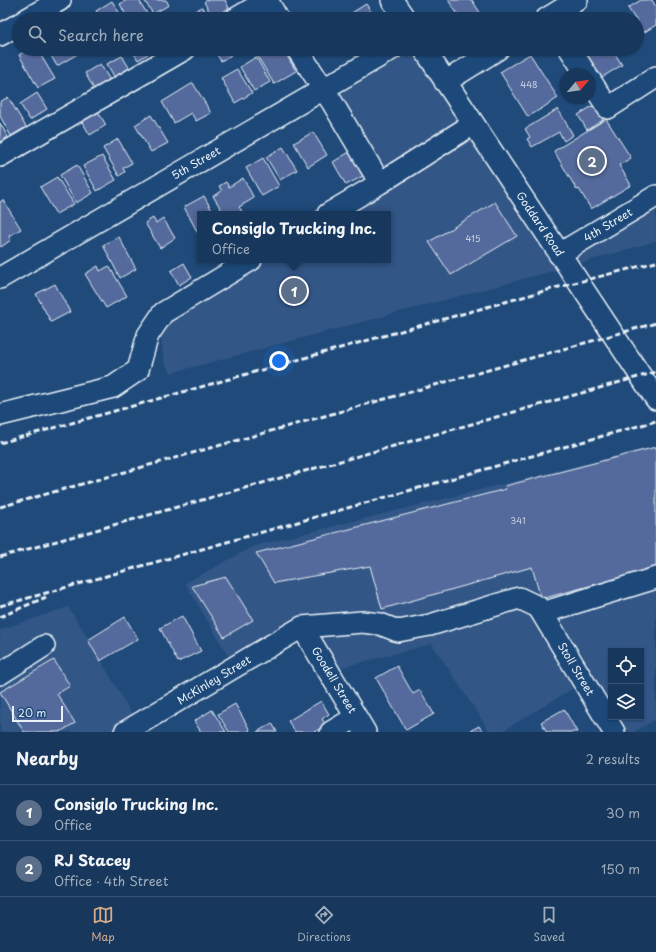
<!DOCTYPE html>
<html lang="en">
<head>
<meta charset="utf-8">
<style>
  body { margin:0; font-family:"Playpen Sans",sans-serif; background:#203f62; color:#f1f3f6 }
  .controls { position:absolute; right:12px; bottom:12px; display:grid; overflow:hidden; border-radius:0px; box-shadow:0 1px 3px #0004 }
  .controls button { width:36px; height:36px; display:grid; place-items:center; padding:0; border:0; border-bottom:1px solid #365272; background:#17385c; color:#f1f3f6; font:20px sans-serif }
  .compass { position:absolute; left:560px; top:68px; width:36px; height:36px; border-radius:50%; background:#17385c; box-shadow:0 1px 3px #0004; rotate:61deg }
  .scale { position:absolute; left:12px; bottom:10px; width:51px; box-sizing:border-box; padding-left:4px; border:2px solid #e8f1f8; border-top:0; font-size:11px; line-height:14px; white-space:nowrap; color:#e8f1f8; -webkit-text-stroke:3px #1f4a7a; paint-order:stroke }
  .you { position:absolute; left:279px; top:361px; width:14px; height:14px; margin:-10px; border:3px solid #fff; border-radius:50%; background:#1a73e8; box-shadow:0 0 0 6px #1a73e833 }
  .badge { display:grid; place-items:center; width:26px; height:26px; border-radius:50%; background:#d6ab8b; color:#fff; font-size:13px; font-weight:700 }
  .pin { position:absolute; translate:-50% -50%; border:2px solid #fff; box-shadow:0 1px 4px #0006 }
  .popup { position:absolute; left:197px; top:211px; width:194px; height:52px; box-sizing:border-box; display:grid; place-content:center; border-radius:0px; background:#17385c; filter:drop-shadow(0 1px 3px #0005); font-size:13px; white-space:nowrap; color:#9eacbb }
  .popup b { font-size:15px; color:#f1f3f6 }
  .popup::after { content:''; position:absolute; left:50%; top:100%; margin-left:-8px; border:8px solid transparent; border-top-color:#17385c }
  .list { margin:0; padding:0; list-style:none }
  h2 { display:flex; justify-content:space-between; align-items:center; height:52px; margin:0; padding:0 16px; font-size:17px }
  h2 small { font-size:13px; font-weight:400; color:#9eacbb }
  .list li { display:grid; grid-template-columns:26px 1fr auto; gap:12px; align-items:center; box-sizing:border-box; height:56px; padding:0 16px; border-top:1px solid #365272 }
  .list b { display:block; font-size:15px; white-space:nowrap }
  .list p { margin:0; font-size:13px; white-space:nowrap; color:#9eacbb }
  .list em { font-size:13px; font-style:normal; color:#9eacbb }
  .icon { flex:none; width:22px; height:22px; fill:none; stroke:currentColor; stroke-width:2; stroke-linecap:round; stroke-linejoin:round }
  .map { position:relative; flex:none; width:656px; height:732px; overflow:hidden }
  .search { position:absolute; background:#17385c; box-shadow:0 1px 3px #0004; left:12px; right:12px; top:12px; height:44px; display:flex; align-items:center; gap:10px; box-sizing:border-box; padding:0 14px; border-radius:22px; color:#9eacbb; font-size:15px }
  .sheet { height:164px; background:#17385c }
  nav { display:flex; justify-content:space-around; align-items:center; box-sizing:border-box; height:56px; border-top:1px solid #365272; background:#17385c; font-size:11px; color:#9eacbb }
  nav a { display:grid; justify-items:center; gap:2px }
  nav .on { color:#d6ab8b }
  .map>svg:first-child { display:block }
</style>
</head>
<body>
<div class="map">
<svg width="656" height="732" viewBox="0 0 656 732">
  <rect width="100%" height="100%" fill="#1f4a7a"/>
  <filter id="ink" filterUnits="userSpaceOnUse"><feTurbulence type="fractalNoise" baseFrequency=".025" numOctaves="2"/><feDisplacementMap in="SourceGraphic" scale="8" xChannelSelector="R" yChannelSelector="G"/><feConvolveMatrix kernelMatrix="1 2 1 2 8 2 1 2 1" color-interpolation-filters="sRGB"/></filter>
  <g filter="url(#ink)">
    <path fill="#335786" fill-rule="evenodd" d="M392,49h32l135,205 97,-58v45l-88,26 -397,106 -7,-11 -4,-30 3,-19 88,-53h137v-46h-60l52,-31 -57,-94z
      M656,446v273l-22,13h-20l-30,-50 -83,50h-11l-58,-88 -104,27 -26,-43 -67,39 -50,-84 69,-37zM611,651h30v66h-30z
      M68,607l19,29 51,89 -13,7h-125v-102z"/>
    <path fill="#546b9c" stroke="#e8f1f8" d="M127,0h12l11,19h-22l-8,-15z
      M144,0h22l3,5 -16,9z
      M207,0h18l4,8 -16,10 -9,-16z
      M448,0h24l12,19h-23z
      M641,0h11l4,7v18l-13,8 -6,-10v-4h-2l-7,-11z
      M112,1l11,18h-22l-5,-8z
      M366,4l10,15h-34z
      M202,7l7,12h-14l-3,-6z
      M28,49h9l18,30 -17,9 -19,-33z
      M47,49h39l-29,17z
      M131,49h14l3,5 -10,6z
      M213,49h14l4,6 -10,6z
      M272,49h11l13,22 -22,13 -16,-27z
      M580,49h32l10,16 -23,14z
      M530,54l28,44 -30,19 -28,-45z
      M122,56l8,13 -15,9 -8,-14z
      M256,57l14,25 -16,9 -14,-24z
      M100,64l10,16 -16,9 -9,-16z
      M237,69l15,24 -17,10 -14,-25z
      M193,83l18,30 -15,8 -5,-8 -17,10 -12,-21z
      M37,93l10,16 -17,11 -10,-16z
      M8,97l18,30 -15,9 -11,-20v-14z
      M594,105l9,15 -16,10 -9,-15z
      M558,109l15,26 -9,6 -5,-9 -27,15 -5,-8 3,-2 -5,-8z
      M97,110l9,15 -16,10 -9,-15z
      M151,115l17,28 -17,9 -16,-27z
      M606,119l25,39 -12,7 12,20 -40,24 -12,-20 -2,1 -23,-39z
      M0,123l8,14 -8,5z
      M313,132l14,23 -19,12 -14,-24z
      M118,139l14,24 -9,5 2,4 -6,4 -16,-28z
      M283,147l14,23 -17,10 -14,-23z
      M351,151l14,24 -19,10 -13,-23z
      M102,156l14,24 -19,11 -14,-25z
      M263,158l16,28 -17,10 -16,-28z
      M77,165l16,28 -17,10 -16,-28z
      M57,177l17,27 -18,10 -16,-27z
      M243,178l11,20 -15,9 3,4 -6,3h-2l-2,-3 -8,3 -11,-18 9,-5 -3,-5 7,-4 3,5z
      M204,196l10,18h-14l-1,21 -15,-28z
      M3,200l18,29 -12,7 2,4 -10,7 -1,-2v-43z
      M495,202l22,34 -66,39 -22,-33z
      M153,218l3,5 7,-5 12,20 -15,10 -15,-25z
      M119,237l17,32 -16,9 -17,-33z
      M184,263l8,14 -13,8 -8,-14z
      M98,266l2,5 9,-5 18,30 -21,12 -21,-34z
      M55,284l15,28 -19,10 -15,-28z
      M656,447v121l-115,31 -9,-32 -150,42 -12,-43 -96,17 -18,-30 250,-64 -1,-3z
      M226,577l27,43 -29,17 -32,-51z
      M182,616l19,35 -23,11 -18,-34z
      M125,617l13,22 -38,22 -12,-21z
      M54,660l16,26 -13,8 18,29 -15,9h-36l-24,-40z
      M397,666l16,28 7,-4 14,24 -28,16 -30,-52z
      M321,701l8,13 -7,5 4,6 -12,7h-19l-7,-11z
      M235,704l15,26 -3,2h-18l-11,-18z
      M564,709l13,23h-30l-6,-10z
      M212,710l14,22h-25l-7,-11z
      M272,723l5,9h-20z
      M479,726l4,6h-15z"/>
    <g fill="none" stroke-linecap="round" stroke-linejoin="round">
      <defs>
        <path id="minor" d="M267,0l11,19
          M392,0l13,19
          M27,19l33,-19
          M235,19l32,-19
          M546,19l31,-19
          M0,35l19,-11
          M297,49l35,53 48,81 -52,31
          M424,49l232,350
          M570,49l16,25
          M590,80l18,28 48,-31
          M445,82l53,-33
          M0,156l185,-107
          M380,183l93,-59
          M559,254l97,-58
          M0,278l392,-229
          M0,415l113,-28 25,-17 10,-35 15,-22 88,-53
          M542,613l114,-35
          M302,627l63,105
          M0,674l44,-28
          M125,732l177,-105 60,-5 18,2 18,7 32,-6 89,-27 19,9 4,6 72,119
          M331,732l25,-15"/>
      </defs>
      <use href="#minor" stroke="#e8f1f8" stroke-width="24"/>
      <use href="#minor" stroke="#1f4a7a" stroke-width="21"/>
      <path stroke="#e8f1f8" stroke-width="3" stroke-dasharray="6 3" stroke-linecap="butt" d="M0,443l555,-155 101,-26
        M0,507l656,-184
        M0,557l656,-185
        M0,606l656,-185
        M0,617l46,-20"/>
    </g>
  </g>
  <g text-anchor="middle" stroke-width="3" stroke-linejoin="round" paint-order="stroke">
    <g font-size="9" fill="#c3d0e1">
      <text x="529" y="88">448</text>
      <text x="473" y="242">415</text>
      <text x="518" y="524">341</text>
    </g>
    <g font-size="11" fill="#e8f1f8" stroke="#1f4a7a">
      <text transform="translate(196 163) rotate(-30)" y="4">5th Street</text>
      <text transform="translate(540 224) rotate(56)" y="4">Goddard Road</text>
      <text transform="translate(608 225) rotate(-31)" y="4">4th Street</text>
      <text transform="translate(576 669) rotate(59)" y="4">Stoll Street</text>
      <text transform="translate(214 680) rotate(-31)" y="4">McKinley Street</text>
      <text transform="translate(334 680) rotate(59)" y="4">Goodell Street</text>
    </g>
  </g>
</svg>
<div class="controls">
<button><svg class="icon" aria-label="locate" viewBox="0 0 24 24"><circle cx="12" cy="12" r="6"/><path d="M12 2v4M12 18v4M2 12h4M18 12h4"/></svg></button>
<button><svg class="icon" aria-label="layers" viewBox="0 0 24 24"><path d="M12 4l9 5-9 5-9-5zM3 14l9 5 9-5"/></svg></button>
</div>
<svg class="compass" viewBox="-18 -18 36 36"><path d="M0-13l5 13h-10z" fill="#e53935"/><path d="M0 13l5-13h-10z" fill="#9eacbb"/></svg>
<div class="scale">20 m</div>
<div class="you"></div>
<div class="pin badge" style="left:294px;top:291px;background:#5c6f8a">1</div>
<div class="popup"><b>Consiglo Trucking Inc.</b>Office</div>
<div class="pin badge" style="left:592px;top:161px;background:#5c6f8a">2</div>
<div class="search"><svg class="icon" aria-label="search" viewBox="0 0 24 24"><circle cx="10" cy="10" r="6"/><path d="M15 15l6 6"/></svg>Search here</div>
</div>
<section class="sheet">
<h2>Nearby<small>2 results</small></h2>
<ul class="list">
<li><span class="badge" style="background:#5c6f8a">1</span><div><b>Consiglo Trucking Inc.</b><p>Office</p></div><em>30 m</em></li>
<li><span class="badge" style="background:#5c6f8a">2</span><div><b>RJ Stacey</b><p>Office · 4th Street</p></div><em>150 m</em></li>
</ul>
</section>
<nav>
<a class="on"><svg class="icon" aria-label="map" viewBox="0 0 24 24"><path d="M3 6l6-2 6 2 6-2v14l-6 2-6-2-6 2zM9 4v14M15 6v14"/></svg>Map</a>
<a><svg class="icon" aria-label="directions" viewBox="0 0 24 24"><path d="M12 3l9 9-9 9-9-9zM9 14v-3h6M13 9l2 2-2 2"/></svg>Directions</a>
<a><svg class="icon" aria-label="saved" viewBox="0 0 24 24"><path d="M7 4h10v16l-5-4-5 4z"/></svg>Saved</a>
</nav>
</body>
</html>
